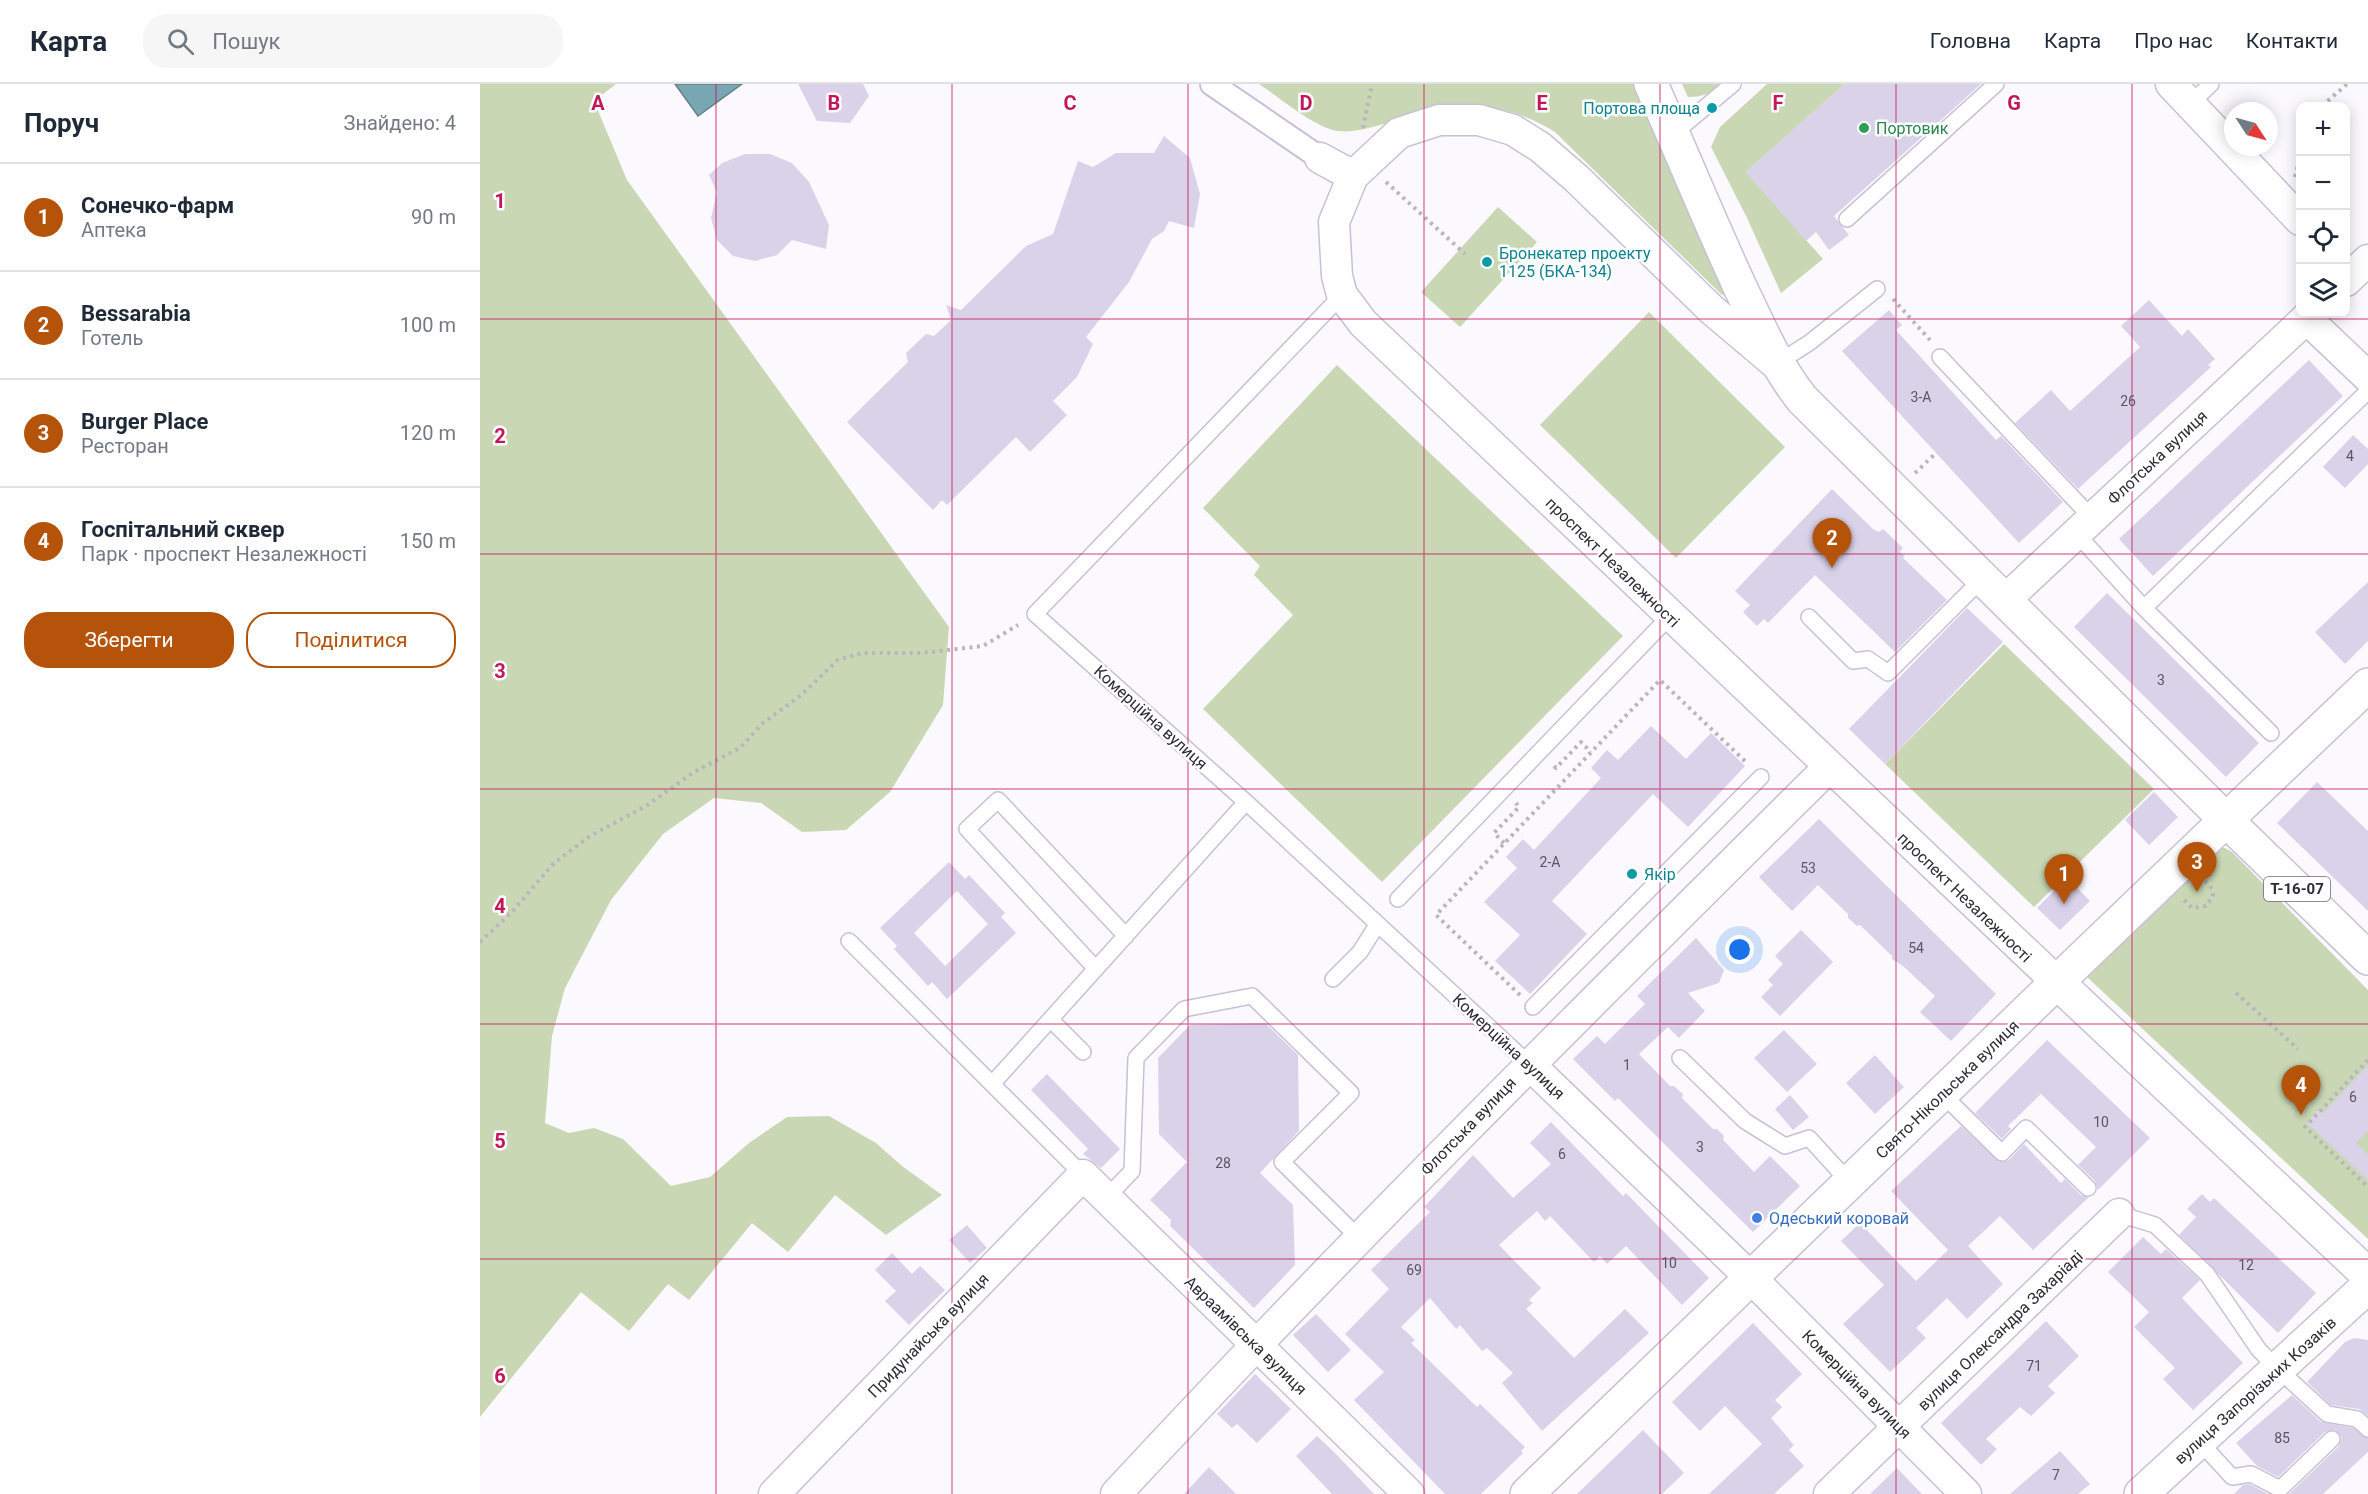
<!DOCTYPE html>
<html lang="uk">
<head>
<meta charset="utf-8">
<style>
  body { margin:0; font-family:Roboto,sans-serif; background:#f6f6f7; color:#1f2937 }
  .controls { position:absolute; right:18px; top:18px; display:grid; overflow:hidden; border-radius:12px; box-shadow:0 3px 15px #0003 }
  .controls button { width:54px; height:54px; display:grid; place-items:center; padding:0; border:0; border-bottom:2px solid #e0e1e3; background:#fff; color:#1f2937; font:30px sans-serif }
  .compass { position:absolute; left:1744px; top:18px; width:54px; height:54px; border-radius:50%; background:#fff; box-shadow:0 3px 15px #0003; rotate:126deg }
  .you { position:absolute; left:1260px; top:866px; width:21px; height:21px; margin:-15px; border:4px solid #fff; border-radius:50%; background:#1a73e8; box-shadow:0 0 0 9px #1a73e833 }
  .badge { display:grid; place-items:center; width:39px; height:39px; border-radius:50%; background:#b45309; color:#fff; font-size:20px; font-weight:700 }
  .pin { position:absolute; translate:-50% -50px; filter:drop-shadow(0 2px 3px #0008) }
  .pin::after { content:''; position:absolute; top:32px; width:21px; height:18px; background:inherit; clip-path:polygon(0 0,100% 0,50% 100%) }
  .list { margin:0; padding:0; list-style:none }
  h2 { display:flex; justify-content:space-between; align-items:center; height:78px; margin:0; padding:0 24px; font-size:26px }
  h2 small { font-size:20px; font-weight:400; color:#747a83 }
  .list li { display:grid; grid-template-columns:39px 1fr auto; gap:18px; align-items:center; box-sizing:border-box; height:108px; padding:0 24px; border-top:2px solid #e0e1e3 }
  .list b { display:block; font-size:22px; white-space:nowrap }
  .list p { margin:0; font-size:20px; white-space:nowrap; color:#747a83 }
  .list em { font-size:20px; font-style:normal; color:#747a83 }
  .actions { display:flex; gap:12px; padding:18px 24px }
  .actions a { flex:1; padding:14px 0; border:2px solid #b45309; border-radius:24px; text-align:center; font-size:21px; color:#b45309 }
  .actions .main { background:#b45309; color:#fff }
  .icon { flex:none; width:33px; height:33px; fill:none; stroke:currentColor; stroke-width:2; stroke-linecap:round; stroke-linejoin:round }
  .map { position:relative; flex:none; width:1888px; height:1410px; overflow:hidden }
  header { display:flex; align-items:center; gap:36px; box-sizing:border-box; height:84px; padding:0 30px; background:#fff; border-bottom:2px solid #e0e1e3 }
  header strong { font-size:28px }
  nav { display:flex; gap:33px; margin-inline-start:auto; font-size:21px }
  .search { width:420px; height:54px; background:#f6f6f7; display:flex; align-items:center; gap:15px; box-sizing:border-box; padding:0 21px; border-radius:24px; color:#747a83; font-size:22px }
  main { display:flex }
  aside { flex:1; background:#fff }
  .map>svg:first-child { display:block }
</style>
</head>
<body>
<header>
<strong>Карта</strong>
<div class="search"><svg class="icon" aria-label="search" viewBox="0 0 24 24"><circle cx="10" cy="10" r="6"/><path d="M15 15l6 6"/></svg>Пошук</div>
<nav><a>Головна</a><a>Карта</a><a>Про нас</a><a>Контакти</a></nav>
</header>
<main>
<aside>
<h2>Поруч<small>Знайдено: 4</small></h2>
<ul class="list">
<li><span class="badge">1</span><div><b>Сонечко-фарм</b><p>Аптека</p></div><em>90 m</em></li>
<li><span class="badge">2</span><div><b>Bessarabia</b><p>Готель</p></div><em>100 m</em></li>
<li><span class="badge">3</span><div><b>Burger Place</b><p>Ресторан</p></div><em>120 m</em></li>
<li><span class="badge">4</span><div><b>Госпітальний сквер</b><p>Парк · проспект Незалежності</p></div><em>150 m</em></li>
</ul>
<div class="actions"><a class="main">Зберегти</a><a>Поділитися</a></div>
</aside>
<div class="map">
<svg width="1888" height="1410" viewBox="0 0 1888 1410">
  <rect width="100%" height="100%" fill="#fbf9fe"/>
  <path fill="#c9d7b4" d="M0,0h136l-22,17 33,79 322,447 -6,78 -53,87 -44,38 -44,2 -41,-29 -47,-5 -51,36 -52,66 -46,88 -13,48 -7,87 24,10 25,-5 29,11 48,47 39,-9 39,-34 38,-26 42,-1 47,27 26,23 40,29 -56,40 -51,-40 -47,57 -36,-29 -63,77 -21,-16 -39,47 -48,-39 -101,125z
    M779,0h380l90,212 -7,-1 -167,-163c-59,-37 -104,-25 -167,-9 -17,4 -33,10 -50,8 -23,-3 -59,-34 -79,-47z
    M1202,0h41c-11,9 -20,13 -35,13z
    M1287,0h78l-99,88 77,87 -42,34 -34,-75 -36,-71 9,-20z
    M1018,123l39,35 -77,85 -39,-35z
    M1169,228l136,135 -109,111 -136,-133z
    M857,281l286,271 -241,246 -179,-173 90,-94 -39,-40 6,-9 -57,-58z
    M1524,560l150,145 -120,118 -149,-143z
    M1737,764h8l7,4 136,138v249l-280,-261v-4z"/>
  <path fill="#78a6b2" stroke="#62818c" stroke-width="1.5" d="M195,0h67l-44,32z"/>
  <path fill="#d9d2e9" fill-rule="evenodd" d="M318,0h65l6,12 -19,27 -33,-2z
    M1365,0h136l-147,132 15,19 -20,15 -13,-18 -10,9 -60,-69z
    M684,52l26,22 10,36 -6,34 -25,-7 -5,10 -12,8 -23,43 -43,55 7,7 -16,33 -24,24 14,14 -37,37 -14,-15 -69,68 -5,-5 -9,10 -86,-88 61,-60 -2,-9 20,-19 8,2 17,-16 -5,-15 15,5 65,-64 27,-12 25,-73 15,6 23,-14h38z
    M265,70h25l22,9 17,19 20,43 -3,24 -34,-9 -15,15 -22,6 -22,-5 -16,-16 -6,-22 6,-26 -8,-17 13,-12z
    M1669,216l33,36 6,-7 27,30 -7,6 3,2 -133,122 -63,-66 36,-33 19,21 70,-64 -19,-21z
    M1409,226l13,15 -6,5 100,110 5,-4 62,66 -44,41 -177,-192z
    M1829,276l34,36 -190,180 -34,-37z
    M1873,351l15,14v15l-23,24 -22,-21z
    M1352,405l42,41 5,2 4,-3 20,19 -3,4 5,4 -2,2 44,42 -52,52 -80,-77 -47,48 -4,-4 -7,7 -14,-14 7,-7 -15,-14z
    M1888,498v59l-23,23 -30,-32z
    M1627,509l152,150 -33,34 -152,-150z
    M1487,524l36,34 -118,122 -36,-35z
    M1171,642l35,33 25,-26 34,33 -57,61 -35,-33 -101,107 35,33 -57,60 -35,-33 25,-26 -36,-33 33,-34 -11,-11 17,-18 11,11 67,-72 -10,-10 16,-18 11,10z
    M1837,698l51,49v80l-91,-88z
    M1674,708l24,25 -29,28 -24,-25z
    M1339,735l177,175 -45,47 -31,-29 15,-16 -32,-30 -11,-7v-3l-32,-31 -3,1 -9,-8v-4l-30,-29 -26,26 -33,-34z
    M469,778l16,17 4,-4 36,38 -4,4 15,16 -69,66 -15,-17 -4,4 -34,-37 3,-3 -17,-18zM477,807l31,33 -43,42 -31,-33z
    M1587,794l23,23 -30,29 -23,-22z
    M1321,846l32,32 -53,54 -19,-19 12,-12 -5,-5 15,-16 -8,-8z
    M1216,854l28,32 -5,13 -31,10 17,18 -26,27 -11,-11 -29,27 31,32h4l9,8 -1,4 31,31h4l7,7 -1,4 31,32 16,-16 30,30 -47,46 -135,-134 -3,3 -42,-42 24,-23 8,8 40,-40 -8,-8z
    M785,939l33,32 1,76 -39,42 33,32 2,60 -41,43 -84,-82 1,-6 -21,-20 37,-38 -28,-28 -1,-76 32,-33z
    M1304,946l33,34 -30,28 -33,-34z
    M1567,956l103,98 -52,52 -3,-9 -17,-16 18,-18 -55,-53 -33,32 3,3 -9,10 -27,-26z
    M1395,971l29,32 -29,27 -29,-31z
    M1888,981v65l-12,13 12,11v26l-61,-57 12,-14 4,4z
    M567,990l73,75 -19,19 -18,-14 5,-5 -57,-59z
    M1310,1011l19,22 -16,13 -18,-21z
    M1071,1038l72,74 3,-3 83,85 -27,27 -56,-59 -19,18 -7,-8 -6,6 -44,-46 -5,5 -8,-10 -38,34 42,43 -12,12 4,3 -7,6 48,49 51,-49 24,24 -107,98 -40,-48 11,-10 -26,-25 -5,3 -22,-26 -4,4 -26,-31 -29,29 14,13 -4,3 66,64 3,-3 45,43 -4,4 2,2 -42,41h-36l-91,-94 30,-28 -39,-38 44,-45 -18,-19 59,-58 -6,-5 49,-52 40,43 38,-34 -21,-21z
    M1481,1042l38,36 10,-2 15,-16 37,39 4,-4 16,16 8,2 -56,53 -33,-34 -32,30 35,38 -36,35 -20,-21 -31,30 10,10 -36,34 -47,-48 41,-39 -43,-44 19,-18 56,58 32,-31 -57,-59z
    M1722,1110l8,8 4,-4 102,95 -38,40 -99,-98 17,-18 -9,-8z
    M487,1141l20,23 -17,15 -21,-23z
    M1663,1153l18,17 5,-5 34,31 -18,18 61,65 -50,47 -30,-31 12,-11 -41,-41 15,-15 -41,-40z
    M412,1169l20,21 8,-8 25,24 -36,35 -24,-24 11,-10 -21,-21z
    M836,1230l35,36 -23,22 -35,-37z
    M1566,1237l33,35 -31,30 7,7 -24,23 -11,-9 -34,32 11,10 -16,16 -40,-42z
    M1273,1239l49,51 -27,26 7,7 -11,11 23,27 -5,5 15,16 -30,28h-65l53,-50 -37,-38 -25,25 -28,-29z
    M1874,1254l14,2v76l-9,-7 -28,-4 -24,-23 38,-40z
    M775,1290l36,35 -34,34 -20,-19 -5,4 -15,-14z
    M1812,1311l29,27 32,6 15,10v14l-45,42h-34l50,-48 3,-9 -7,-7 -10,2 -47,45 -21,-11 -21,-23z
    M1163,1346l41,43 -22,21h-85z
    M837,1352l17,16 40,42h-42l-36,-38z
    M1580,1367l30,33 -12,10h-68z
    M729,1383l27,27h-52z
    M1417,1384l25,26h-52z
    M1769,1400l19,10h-34l9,-9z"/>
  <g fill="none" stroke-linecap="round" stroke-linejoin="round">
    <defs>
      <path id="service" d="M1710,20l21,-20
        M1193,50l60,-50
        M1367,135l149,-135
        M862,211l-307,319 211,188 283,262
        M1460,273l152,161
        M1296,280l33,-21 68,-54
        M1596,449l68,75 127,125
        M1664,524l224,-217
        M1329,533l44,44 15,-2 20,14 94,-94
        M918,815l272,-283
        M369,857l234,234
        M616,885l-129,-140 31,-29 128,136
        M853,895l27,-27 17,-27
        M1053,923l228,-230
        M571,936l32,32
        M1200,974l65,63 40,25 24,-8 41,45
        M513,999l253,-281
        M1462,1010l60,59 24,-25 62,60
        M626,1114l26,-27 4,-113 48,-49 68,-13 99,97 -69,69 77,76
        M1639,1130l36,11 52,49 52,76 19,19 49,45 30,5 11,10
        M1719,1357l33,36 19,-3 29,15 52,-50"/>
      <path id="pedestrian" d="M732,0l108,74"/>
      <path id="minor" d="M1691,0l129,136
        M840,74l33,18
        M1866,197l22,-21
        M1826,234l62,59
        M1296,280l-64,-54 -136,-132 -36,-31 -27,-17 -34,-10h-40l-40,13 -46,43 -19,46 3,54 5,19 21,28 694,659
        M1524,517l307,-287
        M1049,980l223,215 214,215
        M294,1410l309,-319 326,319
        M636,1410c231,-249 472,-488 713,-727
        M1349,1410l290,-280"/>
      <path id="tertiary" d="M1171,0c30,67 58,136 89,203 19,39 35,78 62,112l424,421"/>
      <path id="secondary" d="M1746,736l142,-135
        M1047,1410l530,-512
        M1661,1410l227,-208"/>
      <path id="primary" d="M1888,874l-142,-138 -169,162 311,293"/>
    </defs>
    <use href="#service" stroke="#c8c0d7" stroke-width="18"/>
    <use href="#pedestrian" stroke="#c8c0d7" stroke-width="26"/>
    <use href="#minor" stroke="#c8c0d7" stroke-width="33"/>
    <use href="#tertiary" stroke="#c8c0d7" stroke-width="36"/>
    <use href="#secondary" stroke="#c8c0d7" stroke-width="36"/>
    <use href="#primary" stroke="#c8c0d7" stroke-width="36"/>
    <path stroke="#b8b6bc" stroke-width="4" stroke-dasharray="3 4.5" stroke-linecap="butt" d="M1842,22l25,-22
      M1819,43l1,-1
      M883,44l9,-44
      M1815,93l5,-20
      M906,98l79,72
      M1413,215l37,41
      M1435,389l21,-20
      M1074,682l2,2 25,-26 10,10
      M1024,759l-10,-10 25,-26 -3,-4
      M1704,816l8,8 14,-2 7,-10 -1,-7 -7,-8
      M0,858l32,-30 42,-49 36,-27 56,-30 48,-34 46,-24 23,-25 37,-27 38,-36 24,-7h59l62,-7 35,-21
      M1756,909l62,56
      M1040,911l-84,-80 224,-235 88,84
      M1888,976l-63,67 63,60"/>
    <use href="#service" stroke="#fff" stroke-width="15"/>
    <use href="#pedestrian" stroke="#fff" stroke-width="22"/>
    <use href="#minor" stroke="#fff" stroke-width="30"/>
    <use href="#tertiary" stroke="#fff" stroke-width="33"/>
    <use href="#secondary" stroke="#fff" stroke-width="33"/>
    <use href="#primary" stroke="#fff" stroke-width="33"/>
  </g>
  <path fill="none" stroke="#c2185b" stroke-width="1.5" stroke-opacity="0.55" d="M236,0v1410M472,0v1410M708,0v1410M944,0v1410M1180,0v1410M1416,0v1410M1652,0v1410M0,235h1888M0,470h1888M0,705h1888M0,940h1888M0,1175h1888"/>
  <g fill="#0f9aa8" stroke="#fff" stroke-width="2">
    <circle cx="1232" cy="24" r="6"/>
    <circle cx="1007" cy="178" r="6"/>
    <circle cx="1152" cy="790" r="6"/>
  </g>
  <circle fill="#2e9e5b" stroke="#fff" stroke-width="2" cx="1384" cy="44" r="6"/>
  <circle fill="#3f7fe0" stroke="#fff" stroke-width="2" cx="1277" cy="1134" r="6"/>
  <g text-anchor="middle" stroke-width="5" stroke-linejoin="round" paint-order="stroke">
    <g font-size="14" fill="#595561">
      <text x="1441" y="318">3-А</text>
      <text x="1648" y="322">26</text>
      <text x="1870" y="377">4</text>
      <text x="1681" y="601">3</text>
      <text x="1070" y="783">2-А</text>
      <text x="1328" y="789">53</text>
      <text x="1436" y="869">54</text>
      <text x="1147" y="986">1</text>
      <text x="1873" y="1018">6</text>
      <text x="1621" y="1043">10</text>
      <text x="1220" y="1068">3</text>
      <text x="1082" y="1075">6</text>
      <text x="743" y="1084">28</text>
      <text x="1189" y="1184">10</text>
      <text x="1766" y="1186">12</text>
      <text x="934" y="1191">69</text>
      <text x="1554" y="1287">71</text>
      <text x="1802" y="1359">85</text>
      <text x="1576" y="1396">7</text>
    </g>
    <rect fill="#fff" stroke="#6d6b71" stroke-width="1.5" x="1784" y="793" width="66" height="24" rx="4.5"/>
    <g font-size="15" font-weight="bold" fill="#2e2b34">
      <text x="1817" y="810">Т-16-07</text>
    </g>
    <g font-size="16" fill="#0d838f" stroke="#fff" text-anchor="start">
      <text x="1220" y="30" text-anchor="end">Портова площа</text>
      <text x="1019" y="175">Бронекатер проекту<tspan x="1019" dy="18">1125 (БКА-134)</tspan></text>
      <text x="1164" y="796">Якір</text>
    </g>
    <g font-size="16" fill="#27864d" stroke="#fff" text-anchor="start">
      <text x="1396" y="50">Портовик</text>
    </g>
    <g font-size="16" fill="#2e2b34" stroke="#fff">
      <text transform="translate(1677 373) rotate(-43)" y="6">Флотська вулиця</text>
      <text transform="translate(1133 478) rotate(44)" y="6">проспект Незалежності</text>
      <text transform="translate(671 633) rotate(42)" y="6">Комерційна вулиця</text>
      <text transform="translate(1485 813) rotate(44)" y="6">проспект Незалежності</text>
      <text transform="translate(1029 962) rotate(43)" y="6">Комерційна вулиця</text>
      <text transform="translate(1467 1005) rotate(-44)" y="6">Свято-Нікольська вулиця</text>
      <text transform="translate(988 1042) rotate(-46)" y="6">Флотська вулиця</text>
      <text transform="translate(1520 1246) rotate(-44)" y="6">вулиця Олександра Захаріаді</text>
      <text transform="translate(448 1251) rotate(-46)" y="6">Придунайська вулиця</text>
      <text transform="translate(766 1251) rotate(44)" y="6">Авраамівська вулиця</text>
      <text transform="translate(1377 1300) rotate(45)" y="6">Комерційна вулиця</text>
      <text transform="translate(1775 1306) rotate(-42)" y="6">вулиця Запорізьких Козаків</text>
    </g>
    <g font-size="16" fill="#366cbe" stroke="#fff" text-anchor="start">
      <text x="1289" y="1140">Одеський коровай</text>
    </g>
  </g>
  <g font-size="20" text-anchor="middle" font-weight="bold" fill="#c2185b" stroke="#fff" stroke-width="5" stroke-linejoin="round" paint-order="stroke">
    <text x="118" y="26">A</text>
    <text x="354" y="26">B</text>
    <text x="590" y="26">C</text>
    <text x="826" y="26">D</text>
    <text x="1062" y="26">E</text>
    <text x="1298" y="26">F</text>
    <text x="1534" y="26">G</text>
    <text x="20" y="124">1</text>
    <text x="20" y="359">2</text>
    <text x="20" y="594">3</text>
    <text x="20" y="829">4</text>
    <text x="20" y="1064">5</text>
    <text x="20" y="1299">6</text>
  </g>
</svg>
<div class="controls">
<button>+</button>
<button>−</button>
<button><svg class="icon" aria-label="locate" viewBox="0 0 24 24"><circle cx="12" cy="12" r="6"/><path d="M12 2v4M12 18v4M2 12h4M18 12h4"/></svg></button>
<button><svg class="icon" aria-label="layers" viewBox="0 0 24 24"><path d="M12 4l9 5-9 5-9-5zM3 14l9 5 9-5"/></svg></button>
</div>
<svg class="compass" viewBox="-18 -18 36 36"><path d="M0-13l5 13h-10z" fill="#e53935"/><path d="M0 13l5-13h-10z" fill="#747a83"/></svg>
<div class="you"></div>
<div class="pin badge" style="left:1584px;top:820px">1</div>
<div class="pin badge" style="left:1352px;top:484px">2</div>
<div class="pin badge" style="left:1717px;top:808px">3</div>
<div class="pin badge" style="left:1821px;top:1031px">4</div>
</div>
</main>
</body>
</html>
